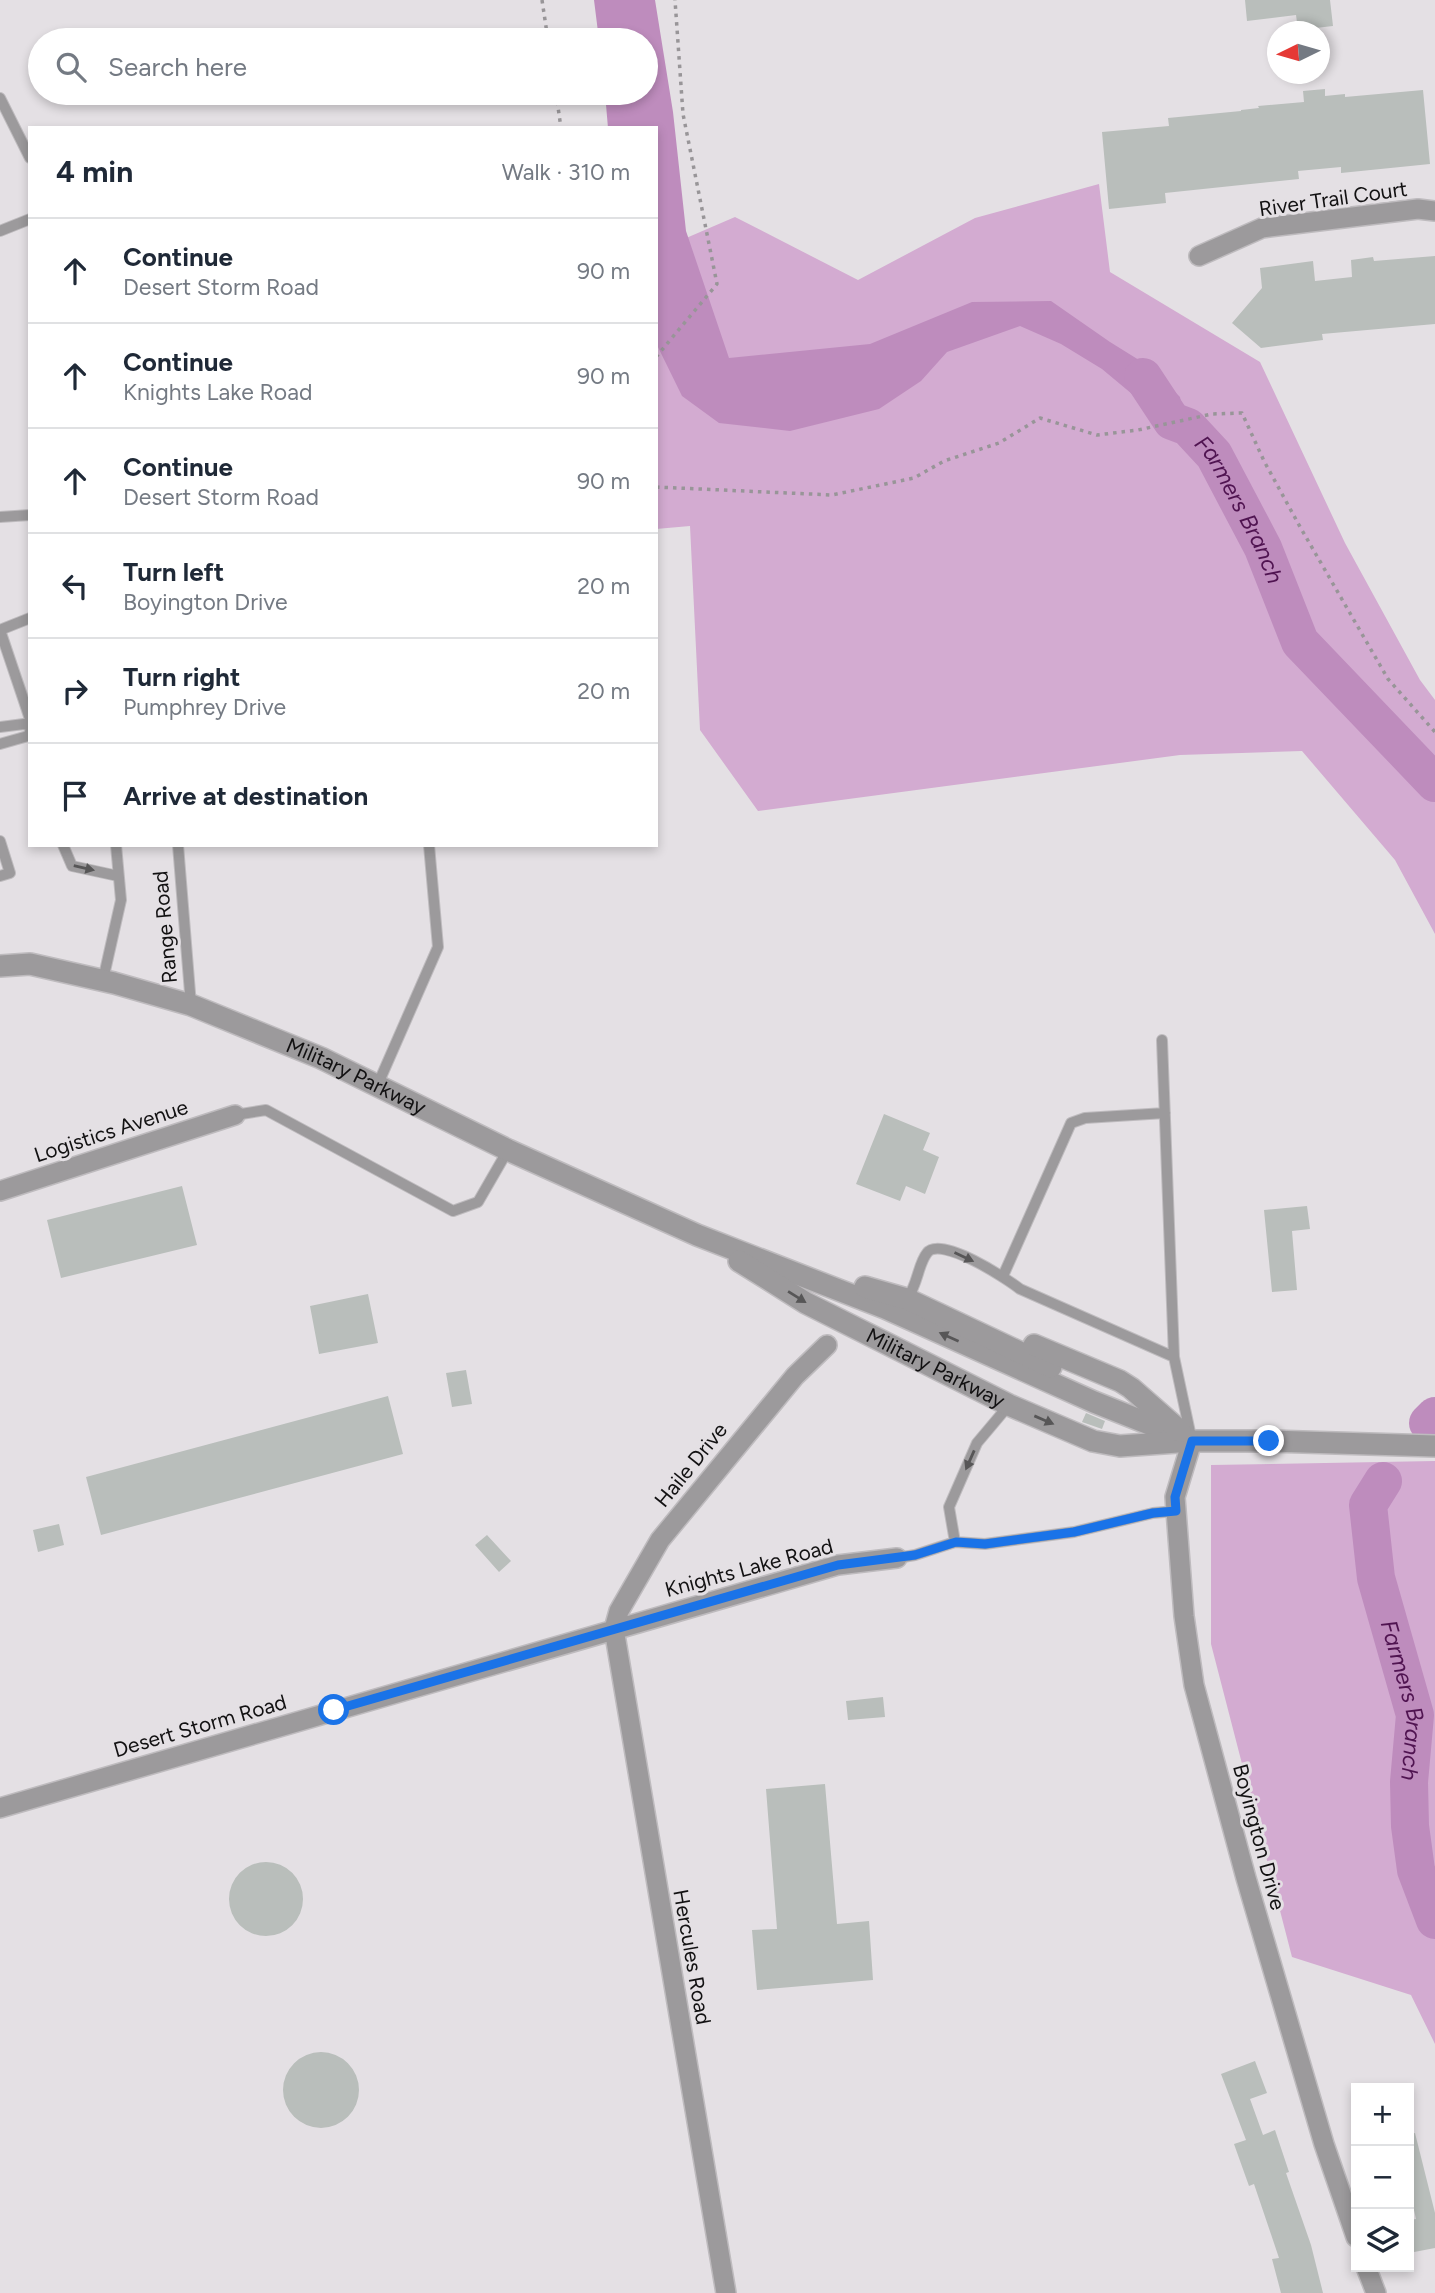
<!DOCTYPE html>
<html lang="en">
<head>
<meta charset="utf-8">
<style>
  body { margin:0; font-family:Figtree,sans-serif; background:#f6f6f7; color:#1f2937 }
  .controls { position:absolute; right:21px; bottom:21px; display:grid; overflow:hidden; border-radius:0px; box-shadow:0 4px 10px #0003 }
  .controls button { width:63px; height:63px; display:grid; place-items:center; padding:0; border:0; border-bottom:2px solid #e0e1e3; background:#fff; color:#1f2937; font:35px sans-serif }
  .compass { position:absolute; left:1267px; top:21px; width:63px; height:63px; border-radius:50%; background:#fff; box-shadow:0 4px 10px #0003; rotate:265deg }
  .stop { position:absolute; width:21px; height:21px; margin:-16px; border:5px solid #1a73e8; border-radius:50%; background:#fff }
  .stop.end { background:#1a73e8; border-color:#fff; box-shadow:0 2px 7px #0008 }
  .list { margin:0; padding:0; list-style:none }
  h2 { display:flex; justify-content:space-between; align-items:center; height:91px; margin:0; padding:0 28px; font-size:30px }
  h2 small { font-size:23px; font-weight:400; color:#747a83 }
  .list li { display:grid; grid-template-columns:46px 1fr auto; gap:21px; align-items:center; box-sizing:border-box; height:105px; padding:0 28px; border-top:2px solid #e0e1e3 }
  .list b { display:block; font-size:26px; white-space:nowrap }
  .list p { margin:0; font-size:23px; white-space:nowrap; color:#747a83 }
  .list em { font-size:23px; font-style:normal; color:#747a83 }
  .icon { flex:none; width:38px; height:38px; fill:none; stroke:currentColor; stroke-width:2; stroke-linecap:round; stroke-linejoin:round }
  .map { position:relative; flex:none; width:1435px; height:2293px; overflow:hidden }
  .search { position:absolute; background:#fff; box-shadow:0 4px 10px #0003; left:28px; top:28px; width:630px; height:77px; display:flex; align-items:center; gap:18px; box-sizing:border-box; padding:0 24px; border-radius:38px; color:#747a83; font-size:26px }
  .panel { position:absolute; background:#fff; box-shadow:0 4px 10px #0003; left:28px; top:126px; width:630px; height:721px; border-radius:0px }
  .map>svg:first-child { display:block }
</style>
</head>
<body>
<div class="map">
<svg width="1435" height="2293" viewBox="0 0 1435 2293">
  <rect width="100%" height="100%" fill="#e4e0e4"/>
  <path fill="#d3abd1" d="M1099,184l11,88 150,90 85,181 75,137 15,20v234l-40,-74 -93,-109 -122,4 -422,56 -58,-81 -10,-204 -34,3v-278l79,-34 123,63 117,-62z
    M1435,1461v583l-24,-49 -119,-38 -81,-313v-179z"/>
  <path fill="#be8cbd" d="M594,0h61l18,112 13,119 43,127 141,-14 102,-42 79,-1 59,41 37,23 33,32 4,25 -22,-3 -60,-50 -41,-25 -41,-18 -73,26 -26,29 -42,28 -89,22 -71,-8 -37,-27 -26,-53v-215h-48l-3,-35h41v-53h-47z"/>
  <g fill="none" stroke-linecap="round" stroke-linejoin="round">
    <g stroke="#be8cbd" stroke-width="38">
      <path id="s1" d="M1143,377l29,44 16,6 26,28 49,93 37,94 135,141"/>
      <path d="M1428,1423l7,-7"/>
      <path id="s2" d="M1383,1481l-15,24 8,73 39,137 -6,67 1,44 6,44 19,50"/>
    </g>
  </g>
  <path fill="#b9bebb" d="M1245,0h85l3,26 -35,4 -2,-15 -49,6z
    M1325,89v7l20,-2v3l78,-7 7,74 -89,9v-6l-43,4 1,8 -134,14 1,10 -57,6 -7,-77 67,-6 -1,-8 73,-7v-1l18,-2 -1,-2 46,-4 -1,-11z
    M1435,256v68l-113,10 1,6 -62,8 -29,-25 30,-35 -2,-20 53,-7 2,20 37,-4 -1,-17 22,-3 1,4z
    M884,1114l46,19 -7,17 16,7 -14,37 -19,-8 -6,15 -44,-17z
    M182,1186l15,59 -136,33 -14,-58z
    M1307,1206l3,23 -18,2 5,59 -25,2 -8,-82z
    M368,1294l10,49 -59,11 -9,-48z
    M466,1370l6,34 -20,3 -6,-34z
    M388,1396l15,58 -302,81 -15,-58z
    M1086,1413l19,8 -3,8 -20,-7z
    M59,1524l5,21 -26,7 -5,-22z
    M487,1535l24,26 -12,11 -24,-27z
    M883,1697l2,20 -37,3 -2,-19z
    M825,1784l12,140 32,-3 4,59 -116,10 -5,-60 25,-1 -11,-140z
    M229 1899a37 37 0 1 1 74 0a37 37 0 1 1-74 0Z
    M283 2090a38 38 0 1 1 76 0a38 38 0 1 1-76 0Z
    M1255,2061l12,32 -17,6 13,36 12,-5 14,42 -3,1 25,72 12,48h-42l-9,-34 7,-1 -25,-74 -5,2 -15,-42 12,-4 -25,-66z
    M1415,2133l20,80v35l-26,5v-33l7,-1 -7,-31v-54z"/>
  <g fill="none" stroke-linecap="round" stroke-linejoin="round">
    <defs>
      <path id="service" d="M0,98l30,60
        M0,231l30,-12
        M0,517l30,-2
        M30,618l-30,12 30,89
        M0,727l24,-3 6,2
        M0,744l28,-8 2,-4
        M0,841l10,32 -10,3
        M63,845l9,21 46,10
        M178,845l13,160
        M103,980l18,-80 -5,-55
        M1162,1040l12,317 17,80
        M378,1084l60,-137 -9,-102
        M235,1115l31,-5 187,101 25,-9 30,-52
        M1003,1276l68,-153 14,-5 80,-5
        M907,1299c11,-15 11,-35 20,-46 13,-18 79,25 93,36l154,68
        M955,1542l-6,-35 28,-64 32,-38
        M897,1558l18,-3 40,-13 30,2 89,-12 79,-19 23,-2"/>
      <path id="minor" d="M1199,256l63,-28 156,-19 17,2
        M0,1191l235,-76
        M1192,1441l-17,56 9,119 10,69 52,193 78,266 32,93
        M0,1808l838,-243 59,-7
        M1366,2267l10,26
        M726,2293l-112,-664 5,-18 41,-71 135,-164 32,-31"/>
      <g id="tertiary">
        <path id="s3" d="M0,966l30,-2 84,19 77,22 130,53 187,92 189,85 188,73 209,94 98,39"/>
        <path id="s4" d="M739,1261l67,42 203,102 84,36 27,5 72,-5h77l166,5"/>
        <path d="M865,1287l42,12 144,68"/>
        <path d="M1034,1345l86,36 11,7 49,43"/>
      </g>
    </defs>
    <use href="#service" stroke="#bebbbe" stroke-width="12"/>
    <use href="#minor" stroke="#bebbbe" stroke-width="22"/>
    <use href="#tertiary" stroke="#bebbbe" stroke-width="24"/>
    <path stroke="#989598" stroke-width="3.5" stroke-dasharray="3.5 5" stroke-linecap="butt" d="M542,0l6,40
      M556,93l5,35
      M656,357l61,-73 -34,-170 -8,-114
      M656,487l176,8 82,-17 30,-17 55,-18 41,-25 57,17 41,-5 74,-16 30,-1 22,48 35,64 89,154 47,53"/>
    <use href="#service" stroke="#9c9a9c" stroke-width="10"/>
    <use href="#minor" stroke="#9c9a9c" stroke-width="19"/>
    <use href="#tertiary" stroke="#9c9a9c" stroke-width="21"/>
  </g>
  <defs><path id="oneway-solid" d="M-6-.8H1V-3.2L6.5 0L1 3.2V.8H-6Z" transform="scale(1.75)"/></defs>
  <g fill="#575657">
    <use href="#oneway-solid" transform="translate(84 868) rotate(13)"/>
    <use href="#oneway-solid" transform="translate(964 1257) rotate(25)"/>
    <use href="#oneway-solid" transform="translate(797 1297) rotate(32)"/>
    <use href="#oneway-solid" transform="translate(949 1337) rotate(-156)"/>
    <use href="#oneway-solid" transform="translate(1044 1420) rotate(23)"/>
    <use href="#oneway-solid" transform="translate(970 1460) rotate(114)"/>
  </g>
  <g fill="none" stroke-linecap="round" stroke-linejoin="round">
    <path stroke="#1a73e8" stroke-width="9" d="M334,1710l504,-145 77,-10 41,-13 29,2 89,-12 79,-19 23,-2 -1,-14 17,-56h77"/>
  </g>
  <g text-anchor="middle" stroke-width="6" stroke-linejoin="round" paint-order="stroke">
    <g font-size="21" fill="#121112" stroke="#e4e0e4">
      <text transform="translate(1333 199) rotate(-8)" y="7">River Trail Court</text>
      <text transform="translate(165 927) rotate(-95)" y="7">Range Road</text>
      <text dy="7" stroke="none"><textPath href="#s3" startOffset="376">Military Parkway</textPath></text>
      <text transform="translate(111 1131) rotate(-18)" y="7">Logistics Avenue</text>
      <text dy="7" stroke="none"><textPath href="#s4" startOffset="224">Military Parkway</textPath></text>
      <text transform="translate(691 1465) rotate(-51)" y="7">Haile Drive</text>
      <text transform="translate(749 1568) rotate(-15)" y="7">Knights Lake Road</text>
      <text transform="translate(200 1726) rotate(-16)" y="7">Desert Storm Road</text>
      <text transform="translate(1259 1837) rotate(75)" y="7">Boyington Drive</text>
      <text transform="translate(692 1957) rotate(80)" y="7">Hercules Road</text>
    </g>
    <g font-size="23" font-style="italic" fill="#501451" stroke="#e4e0e4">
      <text dy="8" stroke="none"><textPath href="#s1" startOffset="168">Farmers Branch</textPath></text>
      <text dy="8" stroke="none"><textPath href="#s2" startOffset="228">Farmers Branch</textPath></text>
    </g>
  </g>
</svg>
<div class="controls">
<button>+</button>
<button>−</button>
<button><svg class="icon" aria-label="layers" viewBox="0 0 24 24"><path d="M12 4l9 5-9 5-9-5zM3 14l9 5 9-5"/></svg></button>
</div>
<svg class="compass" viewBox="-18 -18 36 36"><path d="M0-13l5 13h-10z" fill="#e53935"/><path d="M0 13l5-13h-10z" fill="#747a83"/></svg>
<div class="stop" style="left:334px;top:1710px"></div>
<div class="stop end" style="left:1269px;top:1441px"></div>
<div class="search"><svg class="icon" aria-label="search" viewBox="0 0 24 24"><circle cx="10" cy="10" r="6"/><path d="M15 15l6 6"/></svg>Search here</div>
<section class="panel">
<h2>4 min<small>Walk · 310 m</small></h2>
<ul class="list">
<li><svg class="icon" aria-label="ahead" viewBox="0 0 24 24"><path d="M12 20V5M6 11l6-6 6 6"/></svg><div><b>Continue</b><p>Desert Storm Road</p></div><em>90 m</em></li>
<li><svg class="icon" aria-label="ahead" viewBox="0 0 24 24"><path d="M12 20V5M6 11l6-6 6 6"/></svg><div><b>Continue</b><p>Knights Lake Road</p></div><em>90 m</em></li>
<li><svg class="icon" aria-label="ahead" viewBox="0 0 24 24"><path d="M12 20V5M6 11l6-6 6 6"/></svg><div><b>Continue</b><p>Desert Storm Road</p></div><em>90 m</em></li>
<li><svg class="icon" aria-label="left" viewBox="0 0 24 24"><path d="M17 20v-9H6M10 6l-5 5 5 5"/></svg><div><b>Turn left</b><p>Boyington Drive</p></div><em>20 m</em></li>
<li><svg class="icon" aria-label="right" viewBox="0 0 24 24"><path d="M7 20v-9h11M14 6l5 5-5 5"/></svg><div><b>Turn right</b><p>Pumphrey Drive</p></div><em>20 m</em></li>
<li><svg class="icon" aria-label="arrive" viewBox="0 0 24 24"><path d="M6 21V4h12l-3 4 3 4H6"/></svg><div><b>Arrive at destination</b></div></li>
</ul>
</section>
</div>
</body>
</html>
